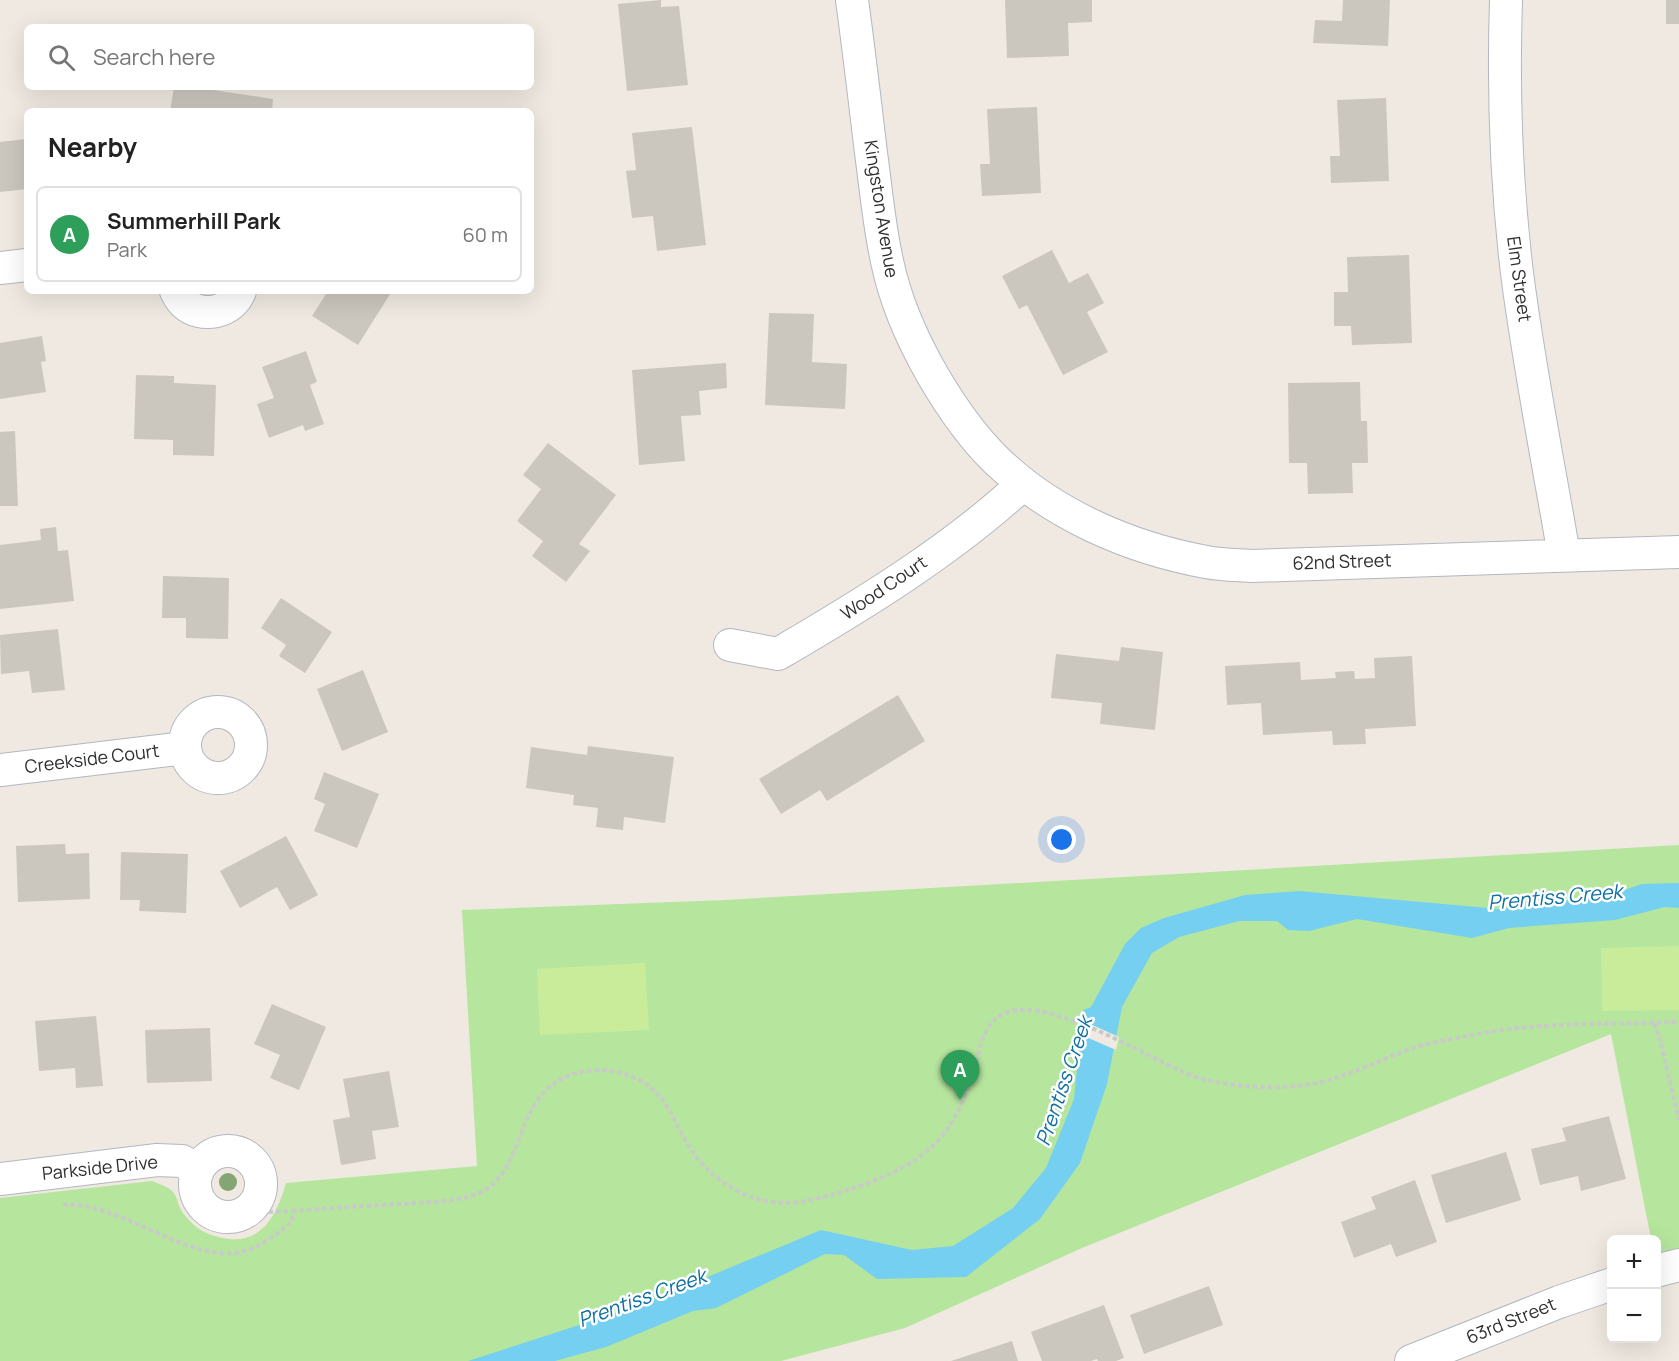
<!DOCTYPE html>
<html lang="en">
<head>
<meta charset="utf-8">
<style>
  body { margin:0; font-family:Manrope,sans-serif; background:#f6f6f6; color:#222 }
  .controls { position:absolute; right:18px; bottom:18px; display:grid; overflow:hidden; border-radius:9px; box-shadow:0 6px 24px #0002 }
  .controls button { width:54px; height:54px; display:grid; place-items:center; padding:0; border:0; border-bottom:2px solid #e0e0e0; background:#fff; color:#222; font:30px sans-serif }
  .you { position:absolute; left:1062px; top:840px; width:21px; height:21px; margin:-15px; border:4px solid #fff; border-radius:50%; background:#1a73e8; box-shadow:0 0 0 9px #1a73e833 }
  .badge { display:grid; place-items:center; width:39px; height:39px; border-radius:50%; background:#4264fb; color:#fff; font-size:20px; font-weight:700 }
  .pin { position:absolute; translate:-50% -50px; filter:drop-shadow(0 2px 3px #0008) }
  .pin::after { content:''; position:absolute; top:32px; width:21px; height:18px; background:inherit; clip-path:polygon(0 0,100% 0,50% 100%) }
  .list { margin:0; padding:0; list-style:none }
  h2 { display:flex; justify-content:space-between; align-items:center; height:78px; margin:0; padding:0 24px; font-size:26px }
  h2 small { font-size:20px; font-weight:400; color:#767676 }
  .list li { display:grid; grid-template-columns:39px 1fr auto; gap:18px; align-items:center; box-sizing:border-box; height:96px; margin:0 12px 12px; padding:0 12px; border:2px solid #e0e0e0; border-radius:9px }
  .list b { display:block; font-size:22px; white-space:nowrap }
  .list p { margin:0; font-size:20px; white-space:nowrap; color:#767676 }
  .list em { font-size:20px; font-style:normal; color:#767676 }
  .icon { flex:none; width:33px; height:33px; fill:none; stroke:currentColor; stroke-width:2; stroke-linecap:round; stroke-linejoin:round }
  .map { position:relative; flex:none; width:1679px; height:1361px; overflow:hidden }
  .search { position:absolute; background:#fff; box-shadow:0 6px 24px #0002; left:24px; top:24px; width:510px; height:66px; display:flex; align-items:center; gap:15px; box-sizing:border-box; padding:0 21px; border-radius:9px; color:#767676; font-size:22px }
  .panel { position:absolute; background:#fff; box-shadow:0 6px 24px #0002; left:24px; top:108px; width:510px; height:186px; border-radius:9px }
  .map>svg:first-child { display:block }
</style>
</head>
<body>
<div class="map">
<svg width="1679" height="1361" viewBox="0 0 1679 1361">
  <rect width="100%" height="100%" fill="#efe9e1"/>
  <path fill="#b6e59e" d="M1679,845v404l-22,6 -1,-15 -5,-1 -40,-205 -529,214 -177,80 -124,33h-781v-163l152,-17c7,3 15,5 20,10 5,4 5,11 8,17 3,6 10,13 15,18 10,8 21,11 34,13 35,4 49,-28 57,-56l191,-17 -15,-256 263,-10z"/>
  <path fill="#c9ec9a" d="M1679,946v64l-77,1 -1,-63z
    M645,963l4,67 -109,5 -3,-66z"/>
  <path fill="#75cff0" d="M1679,883v25l-14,-1 -50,13 -106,8 -37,10 -115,-19 -48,12 -21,-1 -11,-9h-38l-60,16 -27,16 -30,54 -15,77 -27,79 -40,56 -74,58 -89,2 -33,-24 -19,-1 -109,54 -23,3 -87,36 -51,14h-87l167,-54 186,-77 91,20 41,-4 60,-38 33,-40 28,-69 9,-89 8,-3 34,-63 16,-16 23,-10 81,-23 54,-4 200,18 110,-14 33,-11z"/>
  <path fill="#efe9e1" d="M1079,1019l40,18 -3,13 -39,-17z"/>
  <path fill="#cbc7bf" d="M661,0v7l18,-1 9,79 -61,6 -9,-87z
    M1005,0h87v22l-24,1 1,33 -62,2z
    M1343,0h47l-2,46 -75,-3 2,-23 27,1z
    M1666,0h13v24h-13z
    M174,87h20l79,12 -1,12h-102z
    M1386,98l3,83 -58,2 -1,-27h10l-3,-56z
    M1037,107l4,86 -59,3 -2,-32h10l-3,-55z
    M692,127l14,118 -49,6 -4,-35 -21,2 -6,-47 10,-1 -4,-37z
    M27,139v50l-27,3v-50z
    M1052,250l17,33 19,-10 16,30 -17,9 21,40 -45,23 -36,-70 -8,4 -17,-33z
    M1409,255l3,88 -60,2 -1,-19h-17v-34h14l-1,-35z
    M328,291h64l-34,54 -46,-29z
    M769,313l45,1 -2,48 35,2 -2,45 -80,-4z
    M42,336l4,25 -5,1 5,30 -46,7v-56z
    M306,351l11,31 -7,3 14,39 -19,7 -2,-6 -34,13 -12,-34 17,-6 -12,-31z
    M726,363l1,25 -28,3 2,24 -20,1 4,45 -46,4 -7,-95z
    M136,375l38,1v7l42,2 -2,71 -41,-1v-15l-39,-1z
    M1360,382l1,39h6l1,42h-16l1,30 -45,1 -1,-31h-18l-1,-80z
    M15,431l3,75h-18v-74z
    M548,443l68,52 -37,49 11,7 -24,31 -34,-26 11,-15 -26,-20 24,-32 -18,-14z
    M56,527l2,24 10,-1 6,51 -74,8v-64l41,-5 -1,-11z
    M163,576l66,2 -1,61 -42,-1v-20h-24z
    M281,598l51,34 -27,41 -26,-17 7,-11 -25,-17z
    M58,629l7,61 -33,3 -3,-22 -28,3 -1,-39z
    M1121,647l42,5 -8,78 -55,-6 2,-21 -51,-5 5,-44 63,7z
    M1412,656l4,70 -51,3 1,15 -33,1 -1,-14 -69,4 -2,-32 -34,2 -2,-39 75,-4 1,18 35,-2 -1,-6 19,-1 1,8 20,-1 -1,-20z
    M363,670l25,62 -46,19 -25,-62z
    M898,695l27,46 -98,60 -7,-11 -39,24 -22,-35z
    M588,746l86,11 -9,66 -41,-6 -1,13 -27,-3 2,-19 -25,-3 1,-10 -48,-7 5,-41 56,8z
    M324,772l55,22 -22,54 -43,-17 11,-27 -11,-5z
    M286,836l32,59 -28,15 -13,-23 -37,21 -20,-37z
    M65,844l1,10 23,-1 1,46 -72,3 -2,-56z
    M121,852l67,2 -2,59 -47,-2 1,-11h-20z
    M272,1004l54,23 -27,63 -29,-12 10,-23 -26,-11z
    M96,1016l7,70 -27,2 -1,-20 -36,3 -4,-50z
    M210,1028l2,53 -65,2 -2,-53z
    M389,1071l10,56 -27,4 4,28 -35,6 -8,-45 17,-3 -7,-38z
    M1609,1116l17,63 -45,12 -3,-15 -38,9 -9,-36 35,-8 -4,-13z
    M1506,1152l15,48 -75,23 -15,-48z
    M1415,1180l22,62 -41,15 -5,-13 -37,14 -13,-36 35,-13 -5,-12z
    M1209,1286l14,39 -79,29 -14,-39z
    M1104,1305l20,53 -8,3h-18l-1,-2 -6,2h-49l-11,-29z
    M1012,1341l6,20h-67z"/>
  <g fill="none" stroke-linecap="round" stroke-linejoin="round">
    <defs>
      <path id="minor" d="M852,0c7,51 13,102 19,153 5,36 8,72 16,108 8,39 25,78 45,113 18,31 39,62 65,87 56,54 133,87 209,101 15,3 31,3 45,4l428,-14
        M1506,0c-3,91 0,182 11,273 12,94 31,188 47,282
        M0,268l27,-3
        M176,291c2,4 5,9 8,12 17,16 48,10 56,-12
        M730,645l48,9c84,-49 174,-104 245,-170
        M185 745a33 33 0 1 1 66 0a33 33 0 1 1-66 0Z
        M0,770l185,-22
        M195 1184a33 33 0 1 1 66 0a33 33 0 1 1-66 0Z
        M0,1179l157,-19 25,1 16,9
        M1656,1271l23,-6
        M1411,1361l148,-59 53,-18"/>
    </defs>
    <use href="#minor" stroke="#b4b7c1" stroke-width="34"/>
    <path stroke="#c9c9c9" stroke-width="4" stroke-dasharray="4.5 3" stroke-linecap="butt" d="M1654,1023l6,17 19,80
      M63,1205c57,-4 124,58 177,47 20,-4 36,-18 51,-29l3,-12c36,-3 71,-5 106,-7 27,-2 56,-1 81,-12 47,-21 31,-106 100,-120 29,-6 62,3 81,27 11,15 18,34 29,50 20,31 56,54 95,54 16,0 33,-5 48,-9 43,-13 91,-29 116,-69 9,-14 16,-29 21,-45 9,-23 8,-59 37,-68 42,-14 135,42 175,60 19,9 42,12 63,14 28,3 63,1 89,-8 29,-9 56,-23 84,-32 16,-4 33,-7 48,-10 70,-15 142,-11 212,-14
      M246,1213l48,-2"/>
    <use href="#minor" stroke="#fff" stroke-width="32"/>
  </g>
  <circle fill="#84a574" cx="228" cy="1182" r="9"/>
  <g text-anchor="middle" stroke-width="5" stroke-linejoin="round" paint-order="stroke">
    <g font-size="18" fill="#2e2e2e" stroke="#fff">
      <text transform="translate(881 209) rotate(81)" y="6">Kingston Avenue</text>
      <text transform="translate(1519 279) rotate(82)" y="6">Elm Street</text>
      <text transform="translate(1342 562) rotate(-2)" y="6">62nd Street</text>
      <text transform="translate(884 588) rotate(-34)" y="6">Wood Court</text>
      <text transform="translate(92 759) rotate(-7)" y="6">Creekside Court</text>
      <text transform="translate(100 1168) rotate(-6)" y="6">Parkside Drive</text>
      <text transform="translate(1511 1321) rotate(-22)" y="6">63rd Street</text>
    </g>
    <g font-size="20" font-style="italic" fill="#0d6fa3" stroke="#fff">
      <text transform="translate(1555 897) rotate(-5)" y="7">Prentiss Creek</text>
      <text transform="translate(1064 1081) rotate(-71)" y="7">Prentiss Creek</text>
      <text transform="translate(642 1298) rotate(-20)" y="7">Prentiss Creek</text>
    </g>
  </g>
</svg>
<div class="controls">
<button>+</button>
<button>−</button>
</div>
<div class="you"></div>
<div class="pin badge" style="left:960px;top:1100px;background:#2e9e5b">A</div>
<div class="search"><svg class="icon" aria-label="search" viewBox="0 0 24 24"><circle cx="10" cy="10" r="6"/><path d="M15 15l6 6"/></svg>Search here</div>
<section class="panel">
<h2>Nearby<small></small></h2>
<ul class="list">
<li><span class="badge" style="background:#2e9e5b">A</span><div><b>Summerhill Park</b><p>Park</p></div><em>60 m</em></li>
</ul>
</section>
</div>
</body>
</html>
